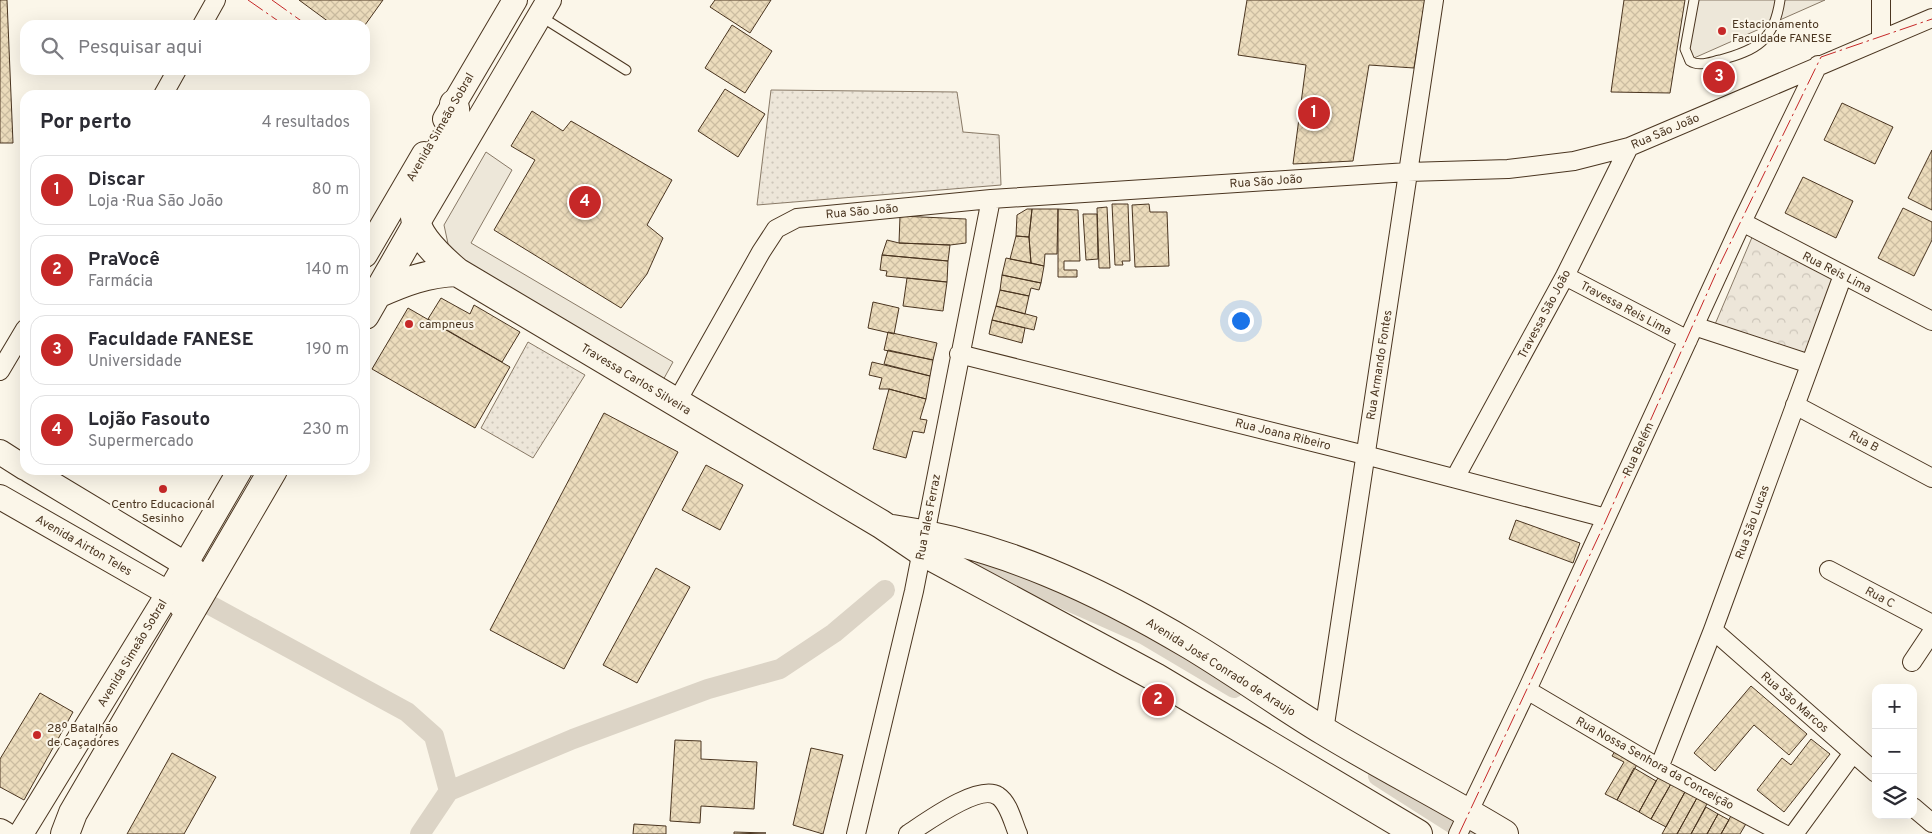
<!DOCTYPE html>
<html lang="pt">
<head>
<meta charset="utf-8">
<style>
  body { margin:0; font-family:Overpass,sans-serif; background:#f7f7f7; color:#2b2b33 }
  .controls { position:absolute; right:15px; bottom:15px; display:grid; overflow:hidden; border-radius:10px; box-shadow:0 5px 20px #0002 }
  .controls button { width:45px; height:45px; display:grid; place-items:center; padding:0; border:0; border-bottom:1px solid #e1e1e2; background:#fff; color:#2b2b33; font:25px sans-serif }
  .you { position:absolute; left:1240px; top:320px; width:18px; height:18px; margin:-12px; border:4px solid #fff; border-radius:50%; background:#1a73e8; box-shadow:0 0 0 8px #1a73e833 }
  .badge { display:grid; place-items:center; width:32px; height:32px; border-radius:50%; background:#c62828; color:#fff; font-size:16px; font-weight:700 }
  .pin { position:absolute; translate:-50% -50%; border:2px solid #fff; box-shadow:0 1px 5px #0006 }
  .list { margin:0; padding:0; list-style:none }
  h2 { display:flex; justify-content:space-between; align-items:center; height:65px; margin:0; padding:0 20px; font-size:21px }
  h2 small { font-size:16px; font-weight:400; color:#7c7c81 }
  .list li { display:grid; grid-template-columns:32px 1fr auto; gap:15px; align-items:center; box-sizing:border-box; height:70px; margin:0 10px 10px; padding:0 10px; border:1px solid #e1e1e2; border-radius:15px }
  .list b { display:block; font-size:19px; white-space:nowrap }
  .list p { margin:0; font-size:16px; white-space:nowrap; color:#7c7c81 }
  .list em { font-size:16px; font-style:normal; color:#7c7c81 }
  .icon { flex:none; width:28px; height:28px; fill:none; stroke:currentColor; stroke-width:2; stroke-linecap:round; stroke-linejoin:round }
  .map { position:relative; flex:none; width:1932px; height:834px; overflow:hidden }
  .search { position:absolute; background:#fff; box-shadow:0 5px 20px #0002; left:20px; top:20px; width:350px; height:55px; display:flex; align-items:center; gap:12px; box-sizing:border-box; padding:0 18px; border-radius:15px; color:#7c7c81; font-size:19px }
  .panel { position:absolute; background:#fff; box-shadow:0 5px 20px #0002; left:20px; top:90px; width:350px; height:385px; border-radius:15px }
  .map>svg:first-child { display:block }
</style>
</head>
<body>
<div class="map">
<svg width="1932" height="834" viewBox="0 0 1932 834">
  <defs>
    <pattern id="grass-dots" width="8" height="8" patternUnits="userSpaceOnUse" patternTransform="scale(1.25)"><rect width="8" height="8" fill="#ede6d9"/><path d="M2 2h.1M6 6h.1" fill="none" stroke="#cdc6ba" stroke-width="1.8" stroke-linecap="round"/></pattern>
    <pattern id="park-crowns" width="20" height="18" patternUnits="userSpaceOnUse" patternTransform="scale(1.25)"><rect width="20" height="18" fill="#ede6d9"/><path d="M2 6a3 3 0 1 1 6 0M12 15a3 3 0 1 1 6 0" fill="none" stroke="#cdc6ba"/></pattern>
    <pattern id="building-cross-hatch" width="8" height="8" patternUnits="userSpaceOnUse" patternTransform="scale(1.25)"><rect width="8" height="8" fill="#ecdcbc"/><path d="M0 0l8 8M0 8l8-8" fill="none" stroke="#ccbda1"/></pattern>
  </defs>
  <rect width="100%" height="100%" fill="#fbf6e9"/>
  <path fill="url(#grass-dots)" stroke="#887966" d="M771,90l186,2 6,40 36,3 2,50 -244,20z
    M528,342l57,33 -52,83 -52,-30z"/>
  <path fill="url(#park-crowns)" stroke="#887966" d="M1753,235l88,41 -38,91 -90,-38z"/>
  <path fill="#ede7d9" stroke="#887966" d="M1694,0h131l-140,62z
    M486,152l26,18 -41,73 202,119 -11,20 -212,-129 -6,-28z"/>
  <g fill="none" stroke-linecap="round" stroke-linejoin="round">
    <path stroke="#dcd4c6" stroke-width="20" d="M985,564l158,70 91,54
      M186,592l221,120 27,24 15,55
      M1378,776l91,58
      M420,834l29,-43 124,-52 135,-50 72,-20 54,-36 51,-43"/>
  </g>
  <path fill="url(#building-cross-hatch)" stroke="#4a3520" d="M0,0h7l6,143h-13z
    M299,0h84l-18,25h-32z
    M715,0h56l-21,33 -40,-26z
    M1247,0h178l-11,68 -45,-3 -16,96 -60,3 13,-99 -68,-10z
    M1624,0h61l-15,93 -59,-1z
    M732,25l40,26 -27,42 -40,-25z
    M725,89l40,25 -27,43 -40,-26z
    M1842,103l51,24 -18,37 -51,-24z
    M532,111l31,20 8,-10 101,59 -25,45 16,13 -16,36 -26,34 -127,-78 41,-70 -24,-14z
    M1932,150v60l-24,-12z
    M1803,177l50,24 -17,37 -51,-25z
    M1112,204h16l2,57h-8l1,4h-8z
    M1149,204l1,8h17l2,54 -34,1 -3,-62z
    M1107,207l3,61h-11l-2,-60z
    M1903,208l29,14v18l-18,36 -36,-18z
    M1027,209h5l-3,28 -13,-1 1,-21z
    M1032,209h26l-1,45h-12l-1,12 -13,-3 -2,-26z
    M1058,209l20,1 2,51h-16v9h13v7h-19z
    M1083,214h14l1,45 -12,1z
    M900,216l66,3v24l-16,2 -51,-2z
    M1016,236l13,1 2,26 -21,-4z
    M887,240l12,3 51,2 -2,16 -66,-6z
    M882,255l66,6 -1,21 -61,-6 1,-5 -7,-1z
    M1006,258l38,8 -3,17 -39,-8z
    M1002,275l39,8 -2,7 -8,-2 -2,8 -29,-6z
    M907,278l40,4 -4,29 -40,-5z
    M1000,290l29,6 -4,18 -29,-8z
    M441,298l29,16 4,-9 46,27 -18,30 -74,-43z
    M873,302l26,6 -5,26 -26,-6z
    M996,306l41,11 -3,13 -42,-10z
    M408,308l102,59 -35,61 -103,-59z
    M992,320l33,8 -3,15 -33,-9z
    M888,332l49,11 -4,17 -49,-10z
    M888,350l45,10 -3,16 -46,-12z
    M872,362l58,14 -4,23 -37,-10h-10l3,-11 -13,-3z
    M889,389l37,10 -6,20 7,1 -3,13 -11,-2 -7,27 -33,-9z
    M604,413l74,39 -114,217 -74,-39z
    M706,465l37,20 -23,45 -38,-20z
    M1516,520l64,23 -7,20 -64,-24z
    M656,568l34,19 -53,96 -34,-18z
    M1751,686l56,48 -18,21 -35,-30 -39,46 -21,-18z
    M40,693l33,19 -49,88 -24,-13v-28z
    M1811,739l19,15 -46,58 -27,-22 25,-32 9,7z
    M675,740l26,1v18l56,3 -3,47 -53,-3 -1,17 -30,-2z
    M811,748l32,7 -20,79 -30,-9z
    M1617,748l22,13 -22,39 -12,-6 19,-32 -12,-6z
    M172,753l44,24 -32,57h-57z
    M1634,768l22,13 -17,31 -22,-12z
    M1659,776l13,6 -21,37 -12,-7z
    M1672,782l14,8 -20,37 -15,-8z
    M1686,790l12,6 -21,38h-15z
    M1698,796l10,6 -17,32h-14z
    M1706,807l12,7 -11,20h-16z
    M1718,814l11,6 -8,14h-14z
    M1732,814l15,8 -7,12h-19z
    M634,824l32,2v8h-33z
    M734,832l32,1 -32,1z"/>
  <g fill="none" stroke-linecap="round" stroke-linejoin="round">
    <defs>
      <path id="lane" d="M1694,0l-9,49 5,12c9,6 20,1 30,-1 37,-10 54,-19 60,-60
        M540,16l86,54"/>
      <path id="street" d="M202,25l14,-25
        M1881,38v-38
        M163,95l14,-25
        M1742,222l190,99
        M1565,276l123,64
        M1694,326l116,38
        M959,354l406,101 241,63
        M0,371l25,-42
        M676,403l85,-151 15,-23 21,-11 194,-19 417,-27 100,-3 66,-8 55,-14 303,-129
        M1795,405l137,73
        M1455,478l110,-202 64,-129
        M1829,570l103,54
        M1713,630l163,143
        M1912,662l20,-30
        M1527,690l132,78 125,66
        M1324,731l110,-731
        M1659,768l54,-138 130,-355
        M1913,807l19,16
        M856,834l58,-243 77,-392
        M908,834c17,-11 71,-51 90,-38 11,7 15,27 20,38
        M1458,834l69,-144 215,-468 76,-157
        M1794,834l59,-81"/>
      <path id="secondary" d="M445,119l70,-119
        M416,226l133,-226
        M365,255l59,-101
        M0,452l25,16
        M29,470l156,94
        M0,497l168,96
        M0,831l5,3
        M21,834l150,-245 69,-119"/>
      <path id="primary" d="M454,104c4,13 -1,23 -8,35 -36,65 -52,79 11,133
        M377,294c27,-12 50,-21 80,-22l424,252 40,27 234,126 263,157
        M365,315l51,-89
        M893,529c107,15 205,61 297,116 45,27 88,58 134,86 59,36 121,67 180,103
        M183,605c6,-12 10,-19 10,-33l-8,-8
        M65,834l8,-21 200,-343"/>
    </defs>
    <use href="#lane" stroke="#4a3520" stroke-width="11"/>
    <use href="#street" stroke="#4a3520" stroke-width="20"/>
    <use href="#secondary" stroke="#4a3520" stroke-width="26"/>
    <use href="#primary" stroke="#4a3520" stroke-width="30"/>
    <use href="#lane" stroke="#fbf6e9" stroke-width="9"/>
    <use href="#street" stroke="#fbf6e9" stroke-width="18"/>
    <use href="#secondary" stroke="#fbf6e9" stroke-width="24"/>
    <use href="#primary" stroke="#fbf6e9" stroke-width="28"/>
    <path stroke="#c62828" stroke-width="1" stroke-dasharray="18 4 2.5 4" stroke-linecap="butt" d="M248,0l36,25
      M272,0l35,25
      M1459,834l143,-305 119,-267 100,-205 111,-38"/>
  </g>
  <g fill="#c62828" stroke="#fbf6e9" stroke-width="2">
    <circle cx="1722" cy="31" r="5"/>
    <circle cx="409" cy="324" r="5"/>
    <circle cx="163" cy="489" r="5"/>
    <circle cx="37" cy="735" r="5"/>
  </g>
  <g text-anchor="middle" stroke-width="4" stroke-linejoin="round" paint-order="stroke">
    <g font-size="12" fill="#4a3520" stroke="#fbf6e9" text-anchor="start">
      <text x="1732" y="28">Estacionamento<tspan x="1732" dy="14">Faculdade FANESE</tspan></text>
      <text x="419" y="328">campneus</text>
      <text x="163" y="508" text-anchor="middle">Centro Educacional<tspan x="163" dy="14">Sesinho</tspan></text>
      <text x="47" y="732">28º Batalhão<tspan x="47" dy="14">de Caçadores</tspan></text>
    </g>
    <g font-size="12" fill="#4a3520" stroke="#fbf6e9">
      <text transform="translate(440 127) rotate(-60)" y="4">Avenida Simeão Sobral</text>
      <text transform="translate(1665 131) rotate(-23)" y="4">Rua São João</text>
      <text transform="translate(1266 181) rotate(-4)" y="4">Rua São João</text>
      <text transform="translate(862 211) rotate(-5)" y="4">Rua São João</text>
      <text transform="translate(1837 272) rotate(27)" y="4">Rua Reis Lima</text>
      <text transform="translate(1626 308) rotate(28)" y="4">Travessa Reis Lima</text>
      <text transform="translate(1544 314) rotate(-62)" y="4">Travessa São João</text>
      <text transform="translate(1379 365) rotate(-81)" y="4">Rua Armando Fontes</text>
      <text transform="translate(636 379) rotate(31)" y="4">Travessa Carlos Silveira</text>
      <text transform="translate(1283 434) rotate(14)" y="4">Rua Joana Ribeiro</text>
      <text transform="translate(1864 441) rotate(28)" y="4">Rua B</text>
      <text transform="translate(1638 449) rotate(-65)" y="4">Rua Belém</text>
      <text transform="translate(928 517) rotate(-79)" y="4">Rua Tales Ferraz</text>
      <text transform="translate(1752 522) rotate(-70)" y="4">Rua São Lucas</text>
      <text transform="translate(84 545) rotate(30)" y="4">Avenida Airton Teles</text>
      <text transform="translate(1880 597) rotate(28)" y="4">Rua C</text>
      <text transform="translate(132 653) rotate(-59)" y="4">Avenida Simeão Sobral</text>
      <text transform="translate(1221 667) rotate(32)" y="4">Avenida José Conrado de Araujo</text>
      <text transform="translate(1795 702) rotate(41)" y="4">Rua São Marcos</text>
      <text transform="translate(1655 763) rotate(29)" y="4">Rua Nossa Senhora da Conceição</text>
    </g>
  </g>
</svg>
<div class="controls">
<button>+</button>
<button>−</button>
<button><svg class="icon" aria-label="layers" viewBox="0 0 24 24"><path d="M12 4l9 5-9 5-9-5zM3 14l9 5 9-5"/></svg></button>
</div>
<div class="you"></div>
<div class="pin badge" style="left:1314px;top:113px">1</div>
<div class="pin badge" style="left:1158px;top:700px">2</div>
<div class="pin badge" style="left:1719px;top:77px">3</div>
<div class="pin badge" style="left:585px;top:202px">4</div>
<div class="search"><svg class="icon" aria-label="search" viewBox="0 0 24 24"><circle cx="10" cy="10" r="6"/><path d="M15 15l6 6"/></svg>Pesquisar aqui</div>
<section class="panel">
<h2>Por perto<small>4 resultados</small></h2>
<ul class="list">
<li><span class="badge">1</span><div><b>Discar</b><p>Loja · Rua São João</p></div><em>80 m</em></li>
<li><span class="badge">2</span><div><b>PraVocê</b><p>Farmácia</p></div><em>140 m</em></li>
<li><span class="badge">3</span><div><b>Faculdade FANESE</b><p>Universidade</p></div><em>190 m</em></li>
<li><span class="badge">4</span><div><b>Lojão Fasouto</b><p>Supermercado</p></div><em>230 m</em></li>
</ul>
</section>
</div>
</body>
</html>
